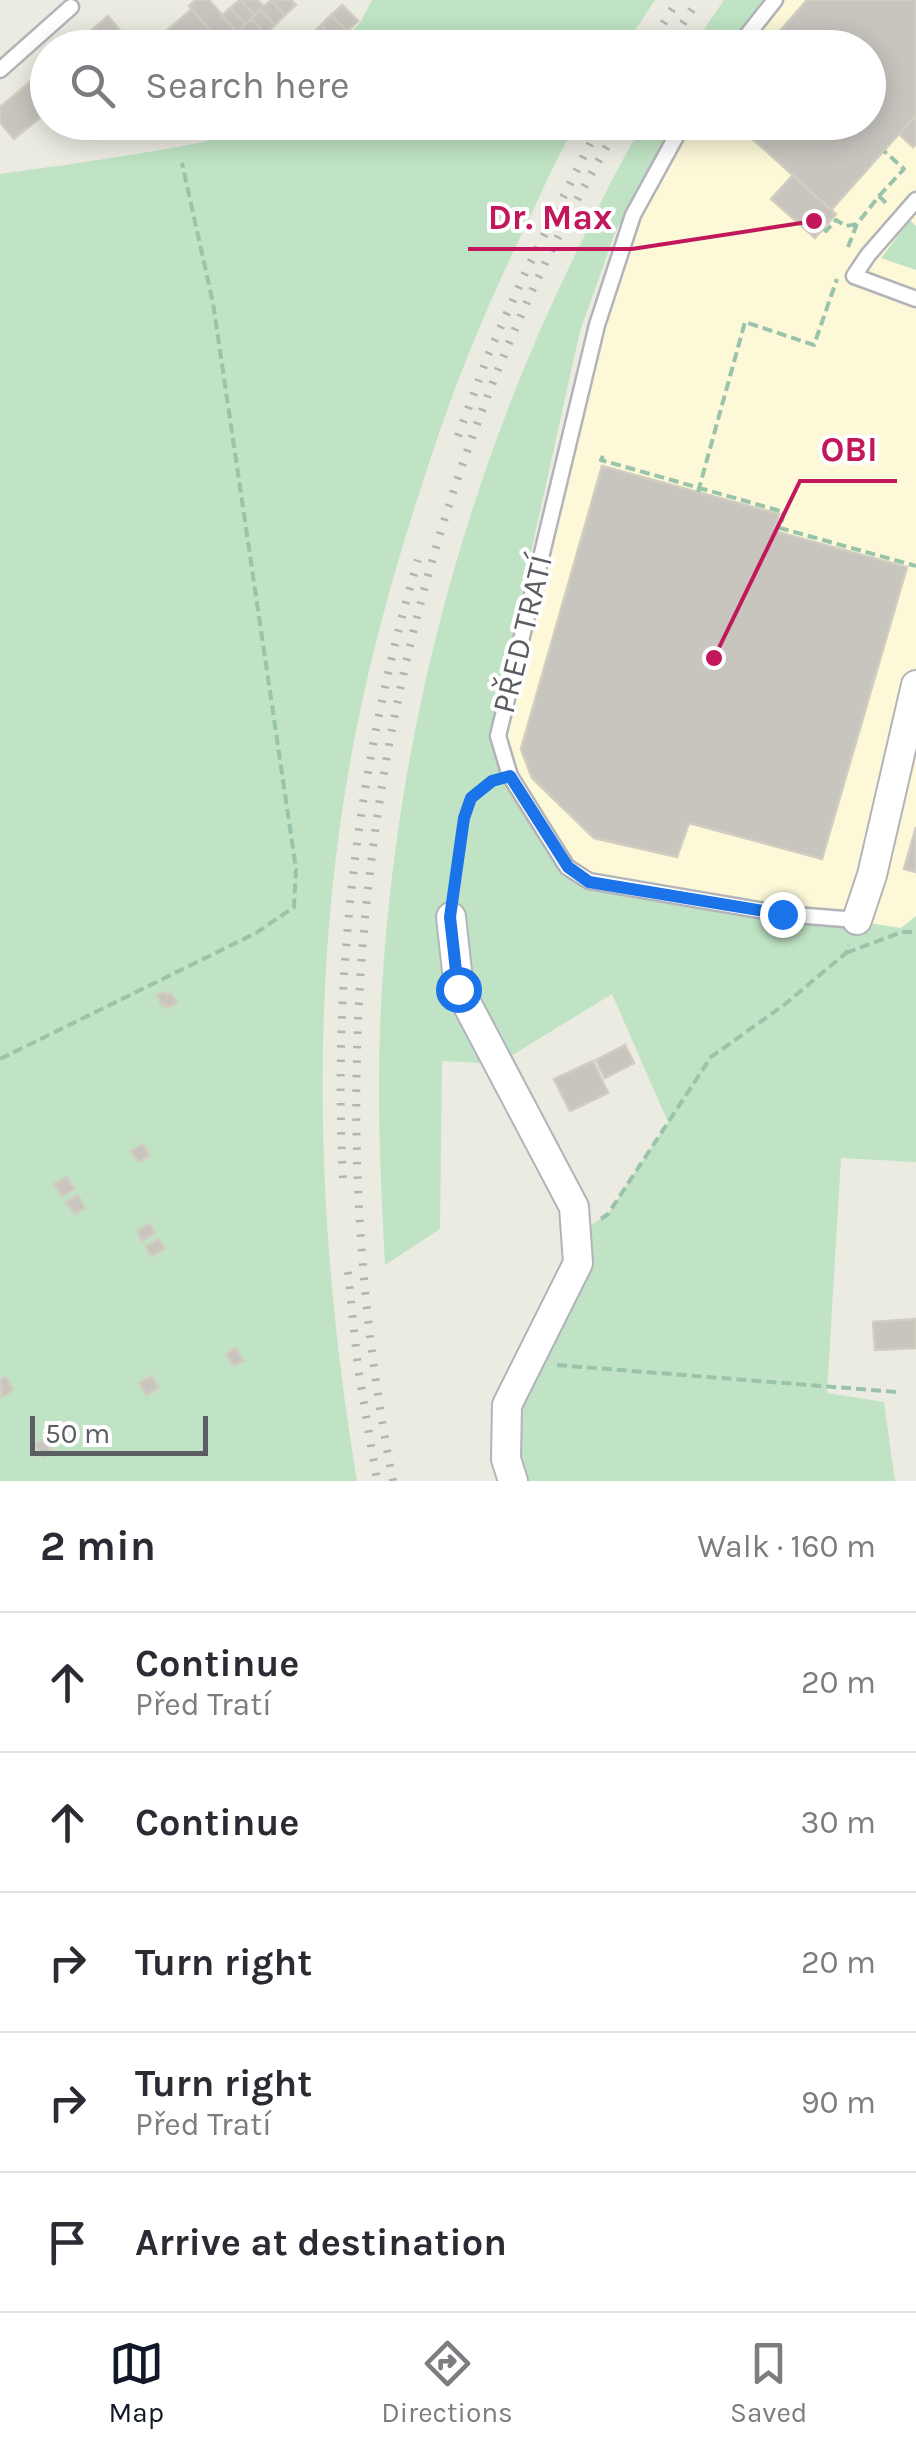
<!DOCTYPE html>
<html lang="en">
<head>
<meta charset="utf-8">
<style>
  body { margin:0; font-family:Karla,sans-serif; background:#f7f7f7; color:#2b2b33 }
  .scale { position:absolute; left:30px; bottom:25px; width:178px; box-sizing:border-box; padding-left:10px; border:5px solid #5a5d62; border-top:0; font-size:28px; line-height:35px; white-space:nowrap; color:#5a5d62; -webkit-text-stroke:8px #fff; paint-order:stroke }
  .stop { position:absolute; width:30px; height:30px; margin:-22px; border:8px solid #1a73e8; border-radius:50%; background:#fff }
  .stop.end { background:#1a73e8; border-color:#fff; box-shadow:0 2px 10px #0008 }
  .list { margin:0; padding:0; list-style:none }
  h2 { display:flex; justify-content:space-between; align-items:center; height:130px; margin:0; padding:0 40px; font-size:42px }
  h2 small { font-size:32px; font-weight:400; color:#7c7c81 }
  .list li { display:grid; grid-template-columns:65px 1fr auto; gap:30px; align-items:center; box-sizing:border-box; height:140px; padding:0 40px; border-top:2px solid #e1e1e2 }
  .list b { display:block; font-size:38px; white-space:nowrap }
  .list p { margin:0; font-size:32px; white-space:nowrap; color:#7c7c81 }
  .list em { font-size:32px; font-style:normal; color:#7c7c81 }
  .icon { flex:none; width:55px; height:55px; fill:none; stroke:currentColor; stroke-width:2; stroke-linecap:round; stroke-linejoin:round }
  .map { position:relative; flex:none; width:916px; height:1481px; overflow:hidden }
  .search { position:absolute; background:#fff; box-shadow:0 5px 25px #0003; left:30px; right:30px; top:30px; height:110px; display:flex; align-items:center; gap:25px; box-sizing:border-box; padding:0 35px; border-radius:55px; color:#7c7c81; font-size:38px }
  .sheet { height:830px; background:#fff }
  nav { display:flex; justify-content:space-around; align-items:center; box-sizing:border-box; height:140px; border-top:2px solid #e1e1e2; background:#fff; font-size:28px; color:#7c7c81 }
  nav a { display:grid; justify-items:center; gap:5px }
  nav .on { color:#111827 }
  .map>svg:first-child { display:block }
</style>
</head>
<body>
<div class="map">
<svg width="916" height="1481" viewBox="0 0 916 1481">
  <rect width="100%" height="100%" fill="#ecebe2"/>
  <path fill="#fcf8d8" d="M775,0h141v916l-15,12 -287,-42 -47,-19 -57,-91 -12,-40 99,-411 36,-110 51,-92 184,-1v-74l-131,-1z"/>
  <path fill="#bfe3c4" d="M372,0h283l-31,47h-287l23,-24z
    M724,0h41l-39,47h-34z
    M265,123h313c-19,29 -33,62 -48,94 -38,77 -71,155 -98,237 -26,78 -50,158 -68,239 -58,259 -50,528 -7,788h-357v-1307c40,-6 244,-32 265,-51z
    M644,123h32l-61,110 -35,98 -88,397 1,13 74,126 22,14 312,47 15,-12v246l-75,-4 -14,235 57,9 11,79h-382l-6,-76 69,-170 32,-21 60,-92 -56,-128 -114,70 -56,-3 -2,168 -55,36c-4,-78 -8,-156 -5,-235 10,-267 77,-533 194,-773 22,-46 44,-91 70,-134z
    M910,220l6,6v44l-35,-12z"/>
  <path fill="#c8c5bf" stroke="#d1cec1" stroke-width="2.5" d="M196,0h13l28,32 -14,14 -34,-40z
    M240,0h17l7,6 -9,9z
    M240,0l15,15 -9,9 -16,-16z
    M271,0l14,15 -10,10 -15,-15z
    M271,0h20l5,5 -11,10z
    M807,0h109v115l-85,95 -97,-88h134v-74h-103z
    M342,5l16,16 -11,10 -16,-16z
    M230,8l16,16 -9,8 -16,-15z
    M192,9l31,37 -1,2h-44l-13,-16z
    M260,10l15,15 -9,9 -15,-15z
    M331,15l16,16 -10,10 -16,-16z
    M108,16l22,26 -7,6h-52z
    M251,19l15,15 -10,10 -15,-15z
    M321,25l16,16 -7,7h-6l-12,-14z
    M241,29l15,15 -4,4h-13l-9,-9z
    M312,34l12,14h-19l-4,-4z
    M48,67v44l-34,28 -14,-17v-15z
    M916,115v29l-3,3 -14,-13z
    M793,175l43,39 -21,24 -44,-39z
    M602,466l177,48 -5,17 133,36 -85,292 -133,-36 -12,34 -83,-19 -62,-60 -11,-29z
    M916,827v45l-12,-3z
    M164,992l3,3 3,-2 7,9 -10,6 -3,-4 -2,2 -5,-11z
    M625,1045l9,18 -29,15 -9,-18z
    M593,1061l15,32 -38,18 -16,-32z
    M143,1144l7,12 -12,6 -7,-11z
    M67,1177l8,12 -13,7 -8,-12z
    M78,1195l7,13 -10,6 -9,-12z
    M149,1224l6,9 -13,8 -5,-10z
    M159,1239l6,10 -14,7 -5,-10z
    M915,1319l1,29 -41,2 -2,-28z
    M236,1348l8,13 -10,5 -8,-12z
    M152,1376l7,12 -13,7 -7,-12z
    M6,1377l7,13 -11,7 -2,-17z
    M44,1439l8,12 -9,6 -8,-12z"/>
  <g fill="none" stroke-linecap="round" stroke-linejoin="round">
    <defs>
      <path id="service" d="M737,48l38,-48
        M0,70l71,-63
        M684,122l-51,93 -36,110 -99,411 12,40 57,91 22,14 193,33 75,6
        M916,200l-48,55 -14,21 62,23"/>
      <path id="minor" d="M451,917l8,72 115,218 4,56 -71,142 -1,54 7,22
        M857,920l15,-45 44,-190"/>
    </defs>
    <use href="#service" stroke="#b3b4b9" stroke-width="19"/>
    <use href="#minor" stroke="#b3b4b9" stroke-width="32"/>
    <path stroke="#99c3aa" stroke-width="4" stroke-dasharray="10 5" stroke-linecap="butt" d="M879,196l25,-27 -20,-18
      M824,229l2,2 10,-11 10,6 11,-2
      M848,247l9,-23 22,-28 8,8
      M603,456l-2,4 183,52 -4,16 136,38
      M698,492l47,-170 69,23 23,-66
      M454,892c5,-44 0,-86 40,-111
      M846,953l56,-21h14
      M0,1059l256,-126 38,-26 2,-38 -83,-566 -31,-140
      M601,1219l7,-5 103,-157 73,-52 62,-52 3,-8
      M557,1365l340,27"/>
    <use href="#service" stroke="#fff" stroke-width="14"/>
    <use href="#minor" stroke="#fff" stroke-width="28"/>
    <path stroke="#b3b4b4" stroke-width="8" stroke-dasharray="2.5 12" stroke-linecap="butt" d="M648,48l30,-48
      M667,48l31,-48
      M458,436l30,-81 38,-84 75,-149
      M343,1178c-11,-207 16,-421 75,-618
      M348,1272l10,96 19,113
      M393,1481c-91,-458 -12,-957 228,-1359"/>
  </g>
  <g fill="none" stroke-linecap="round" stroke-linejoin="round">
    <path stroke="#1a73e8" stroke-width="12" d="M458,989l-8,-72 14,-99 7,-20 21,-17 18,-5 58,91 21,15 193,32"/>
  </g>
  <g text-anchor="middle" stroke-width="8" stroke-linejoin="round" paint-order="stroke">
    <g font-size="32" fill="#5a5d62" stroke="#fff">
      <text transform="translate(522 634) rotate(-76)" y="11">PŘED TRATÍ</text>
    </g>
  </g>
  <path fill="none" stroke="#c2185b" stroke-width="4" d="M814 221L632 249H468M714 658L800 481H897"/>
  <g fill="#c2185b" stroke="#fff" stroke-width="4">
    <circle cx="814" cy="221" r="10"/>
    <circle cx="714" cy="658" r="10"/>
  </g>
  <g font-size="35" text-anchor="middle" font-weight="bold" fill="#c2185b" stroke="#fff" stroke-width="8" stroke-linejoin="round" paint-order="stroke">
    <text x="550" y="229">Dr. Max</text>
    <text x="849" y="461">OBI</text>
  </g>
</svg>
<div class="scale">50 m</div>
<div class="stop" style="left:458px;top:989px"></div>
<div class="stop end" style="left:782px;top:914px"></div>
<div class="search"><svg class="icon" aria-label="search" viewBox="0 0 24 24"><circle cx="10" cy="10" r="6"/><path d="M15 15l6 6"/></svg>Search here</div>
</div>
<section class="sheet">
<h2>2 min<small>Walk · 160 m</small></h2>
<ul class="list">
<li><svg class="icon" aria-label="ahead" viewBox="0 0 24 24"><path d="M12 20V5M6 11l6-6 6 6"/></svg><div><b>Continue</b><p>Před Tratí</p></div><em>20 m</em></li>
<li><svg class="icon" aria-label="ahead" viewBox="0 0 24 24"><path d="M12 20V5M6 11l6-6 6 6"/></svg><div><b>Continue</b></div><em>30 m</em></li>
<li><svg class="icon" aria-label="right" viewBox="0 0 24 24"><path d="M7 20v-9h11M14 6l5 5-5 5"/></svg><div><b>Turn right</b></div><em>20 m</em></li>
<li><svg class="icon" aria-label="right" viewBox="0 0 24 24"><path d="M7 20v-9h11M14 6l5 5-5 5"/></svg><div><b>Turn right</b><p>Před Tratí</p></div><em>90 m</em></li>
<li><svg class="icon" aria-label="arrive" viewBox="0 0 24 24"><path d="M6 21V4h12l-3 4 3 4H6"/></svg><div><b>Arrive at destination</b></div></li>
</ul>
</section>
<nav>
<a class="on"><svg class="icon" aria-label="map" viewBox="0 0 24 24"><path d="M3 6l6-2 6 2 6-2v14l-6 2-6-2-6 2zM9 4v14M15 6v14"/></svg>Map</a>
<a><svg class="icon" aria-label="directions" viewBox="0 0 24 24"><path d="M12 3l9 9-9 9-9-9zM9 14v-3h6M13 9l2 2-2 2"/></svg>Directions</a>
<a><svg class="icon" aria-label="saved" viewBox="0 0 24 24"><path d="M7 4h10v16l-5-4-5 4z"/></svg>Saved</a>
</nav>
</body>
</html>
